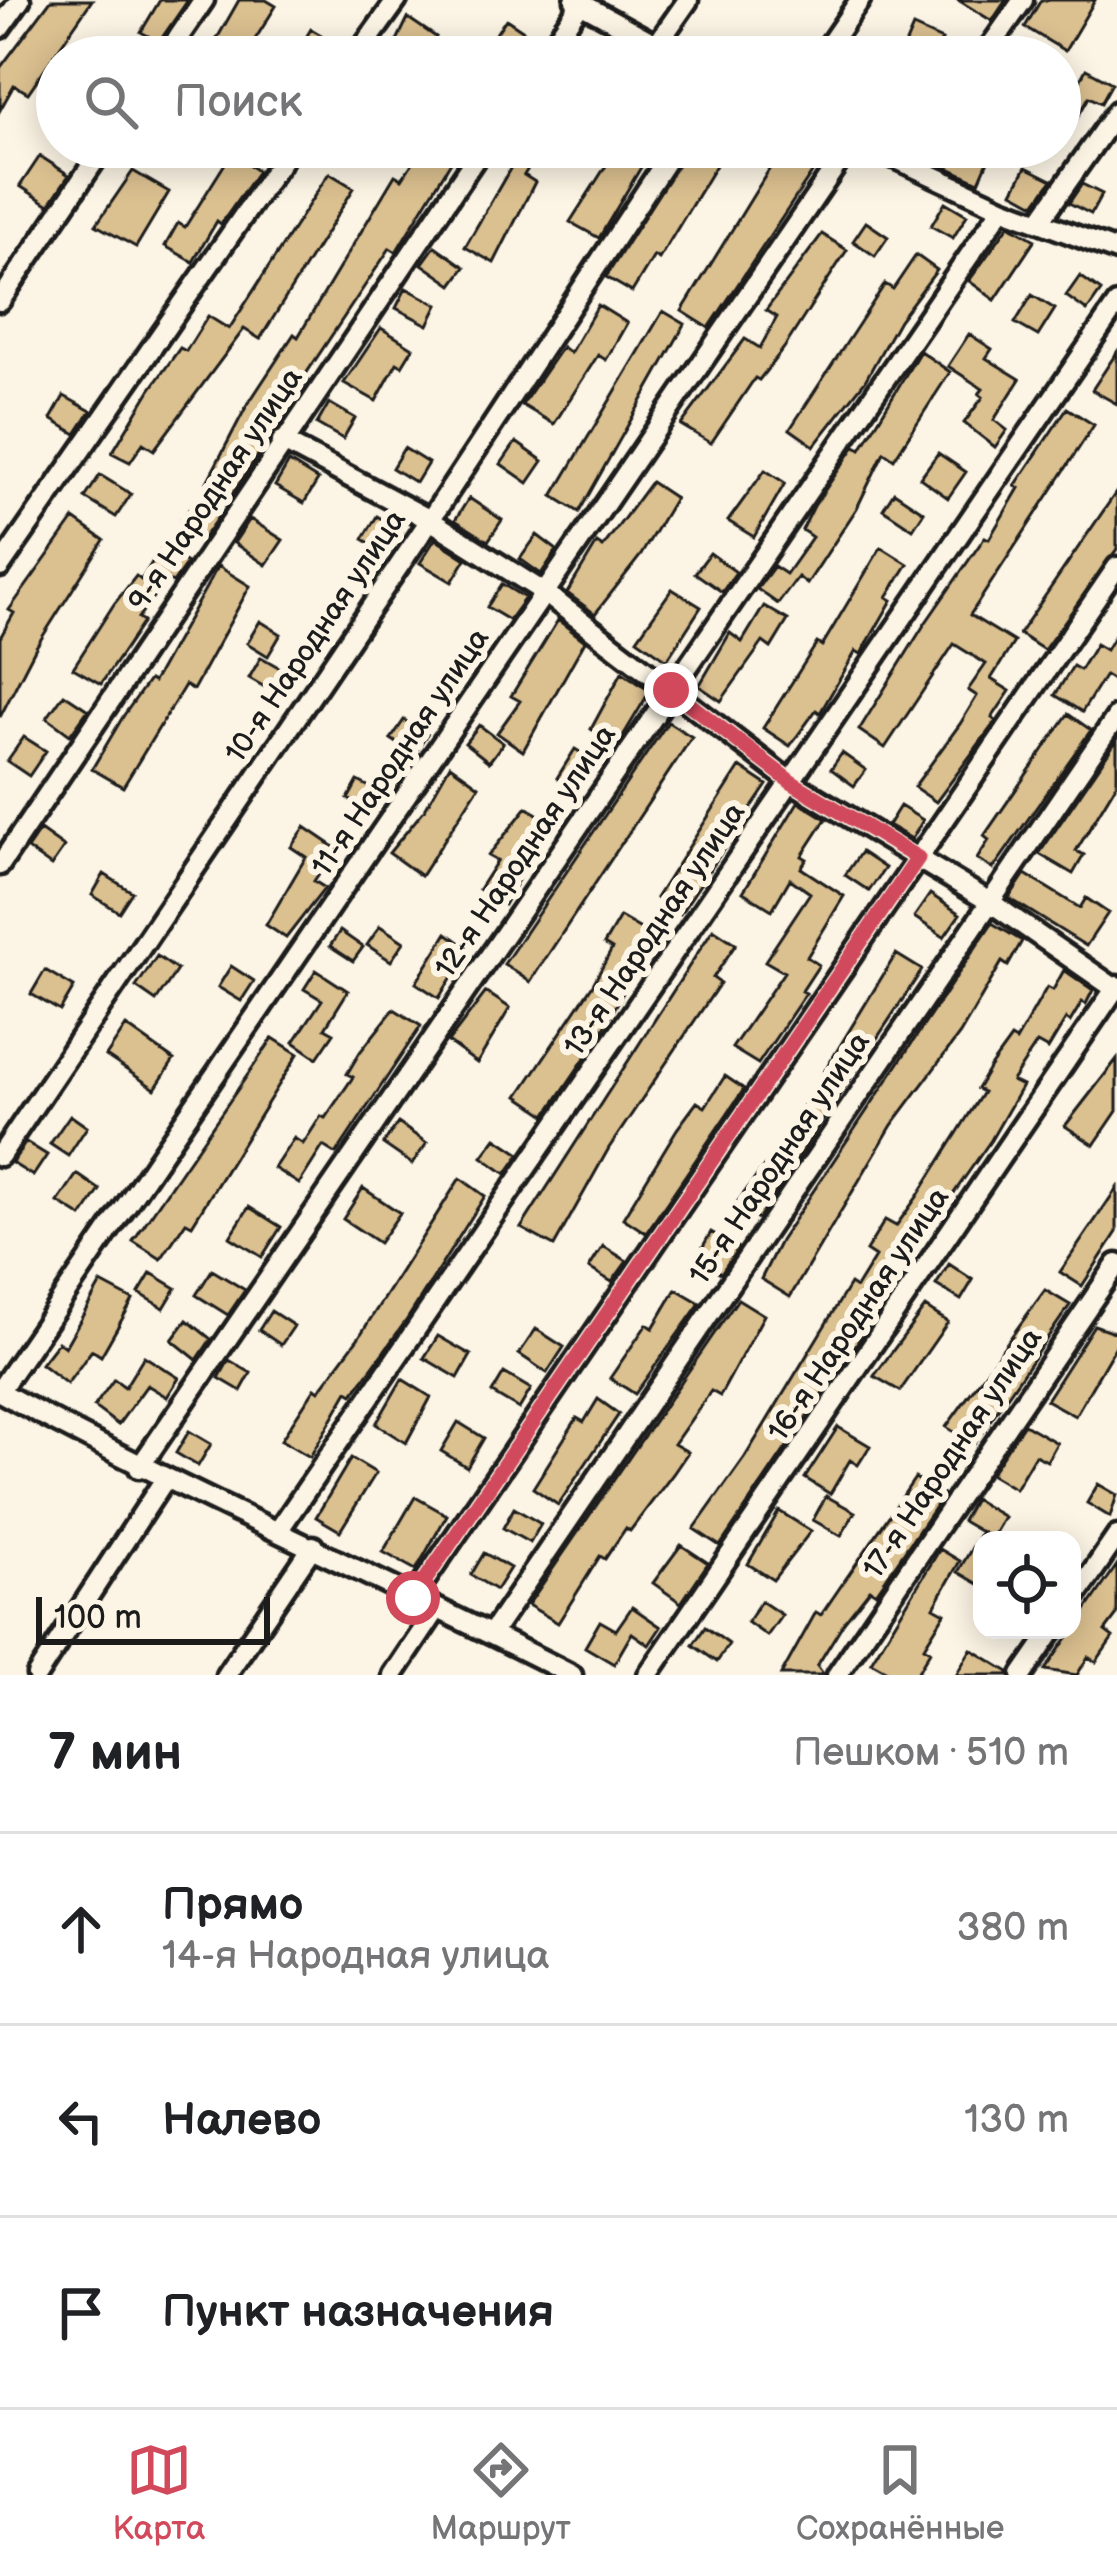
<!DOCTYPE html>
<html lang="ru">
<head>
<meta charset="utf-8">
<style>
  body { margin:0; font-family:"Balsamiq Sans",sans-serif; background:#f6f6f6; color:#202124 }
  .controls { position:absolute; right:36px; bottom:36px; display:grid; overflow:hidden; border-radius:24px; box-shadow:0 6px 30px #0003 }
  .controls button { width:108px; height:108px; display:grid; place-items:center; padding:0; border:0; border-bottom:3px solid #e0e0e0; background:#fff; color:#202124; font:60px sans-serif }
  .scale { position:absolute; left:36px; bottom:30px; width:234px; box-sizing:border-box; padding-left:12px; border:6px solid #1c1c1c; border-top:0; font-size:33px; line-height:42px; white-space:nowrap; color:#1c1c1c; -webkit-text-stroke:9px #fcf5e5; paint-order:stroke }
  .stop { position:absolute; width:36px; height:36px; margin:-27px; border:9px solid #d1495b; border-radius:50%; background:#fff }
  .stop.end { background:#d1495b; border-color:#fff; box-shadow:0 3px 12px #0008 }
  .list { margin:0; padding:0; list-style:none }
  h2 { display:flex; justify-content:space-between; align-items:center; height:156px; margin:0; padding:0 48px; font-size:51px }
  h2 small { font-size:39px; font-weight:400; color:#757577 }
  .list li { display:grid; grid-template-columns:78px 1fr auto; gap:36px; align-items:center; box-sizing:border-box; height:192px; padding:0 48px; border-top:3px solid #e0e0e0 }
  .list b { display:block; font-size:45px; white-space:nowrap }
  .list p { margin:0; font-size:39px; white-space:nowrap; color:#757577 }
  .list em { font-size:39px; font-style:normal; color:#757577 }
  .icon { flex:none; width:66px; height:66px; fill:none; stroke:currentColor; stroke-width:2; stroke-linecap:round; stroke-linejoin:round }
  .map { position:relative; flex:none; width:1117px; height:1675px; overflow:hidden }
  .search { position:absolute; background:#fff; box-shadow:0 6px 30px #0003; left:36px; right:36px; top:36px; height:132px; display:flex; align-items:center; gap:30px; box-sizing:border-box; padding:0 42px; border-radius:66px; color:#757577; font-size:45px }
  .sheet { height:732px; background:#fff }
  nav { display:flex; justify-content:space-around; align-items:center; box-sizing:border-box; height:168px; border-top:3px solid #e0e0e0; background:#fff; font-size:33px; color:#757577 }
  nav a { display:grid; justify-items:center; gap:6px }
  nav .on { color:#d1495b }
  .map>svg:first-child { display:block }
</style>
</head>
<body>
<div class="map">
<svg width="1117" height="1675" viewBox="0 0 1117 1675">
  <rect width="100%" height="100%" fill="#fcf5e5"/>
  <filter id="ink" filterUnits="userSpaceOnUse"><feTurbulence type="fractalNoise" baseFrequency=".00833" numOctaves="2"/><feDisplacementMap in="SourceGraphic" scale="24" xChannelSelector="R" yChannelSelector="G"/><feConvolveMatrix kernelMatrix="1 2 1 2 8 2 1 2 1" color-interpolation-filters="sRGB"/></filter>
  <g filter="url(#ink)">
    <path fill="#dbc090" stroke="#1c1c1c" stroke-width="3" d="M51,0h41l-64,93 -14,-8 -14,25v-42z
      M160,0h28l-29,42 -18,-10z
      M239,0h27l10,6 -32,51h-20l-13,-8z
      M958,0h48l-14,21z
      M1041,0h54l-30,51 -40,-24z
      M408,18l28,19 -13,20h-34z
      M506,19l28,19 -13,19h-41z
      M913,27l29,13 -8,17 -31,-7z
      M311,29l29,17 -6,11h-40z
      M578,31l30,17 -5,9h-20l-15,-9z
      M1086,69l26,14 -11,20 -12,-6 -19,34 -10,-6v-29l9,5z
      M158,147h38l-10,17z
      M423,147h37l-64,105 -6,-4 -86,129 4,3 -77,116 -24,-14 39,-75 48,-73 4,3 97,-162 7,4z
      M505,147h37l-18,28 11,7 -41,81 -29,-16 53,-92z
      M618,147h35l-54,91 -29,-16z
      M688,147h39l-68,112 -5,-3 -22,36 -26,-15z
      M783,147h18l20,12 -112,169 -27,-17z
      M940,147h54l-15,35 -45,-21z
      M231,154l27,17 -37,53 -4,-3 -24,41 -28,-16 13,-23 7,4z
      M40,156l29,19 -20,30 -29,-19z
      M1026,167l26,13 -17,24 -22,-12z
      M133,171l36,21 -33,55 -40,-22z
      M329,173l25,15 -94,151 -16,-10 -90,121 -11,-7 -13,19 -18,-9 38,-63 30,-42 6,3 22,-35 21,13z
      M1082,184l20,10 -11,20 -22,-11z
      M945,202l22,13 -14,23 -22,-12z
      M866,222l22,15 -13,19 -22,-15z
      M1009,225l26,15 -40,60 -26,-19z
      M822,234l25,16 -63,98 -25,32 -4,-2 -44,65 -30,-18 64,-86 15,9 17,-31 -11,-7z
      M435,246l30,21 -13,18 -30,-21z
      M916,255l21,15 -38,50 -34,61 -51,65 -24,-17 95,-145 8,5z
      M1080,276l21,15 -14,20 -21,-15z
      M406,288l32,17 -10,20 -32,-17z
      M1032,295l23,14 -17,27 -23,-13z
      M598,305l29,18 -21,37 -8,-5 -44,69 -32,-19 40,-58 8,6z
      M663,311l22,13 -106,188 -26,-16z
      M381,328l32,20 -11,18 -5,-3 -21,38 -32,-18z
      M969,334l23,15 -6,9 34,21 -26,41 13,10 -12,17 -31,-24 19,-26 -4,-3 4,-5 -35,-23z
      M920,351l30,21 -56,87 -10,-7 -27,56 -50,76 -9,-7 -20,27 -21,-15 17,-23 12,8 26,-37 -10,-7 12,-24 41,-60 6,3z
      M1117,352v52l-25,-14z
      M64,396l27,15 -15,23 -25,-15z
      M329,403l26,15 -12,21 -26,-15z
      M1067,408l27,17 -124,190 44,27 -23,37 19,12 -18,27 4,3 -60,81 -22,-15 46,-63 17,-28 -9,-6 18,-26 -32,-20 -69,104 -26,-18 65,-105 61,-88 4,2 30,-51 -4,-2z
      M516,442l27,19 -15,22 -27,-19z
      M404,448l24,15 -12,20 -24,-15z
      M938,453l28,19 -18,26 -28,-20z
      M289,462l29,18 -14,23 -29,-17z
      M765,470l20,13 -31,54 -26,-16z
      M100,475l31,19 -15,23 -31,-19z
      M651,482l24,16 -34,57 -46,59 -28,-21 30,-50 6,4z
      M1117,491v58l-73,101 -25,-16z
      M894,492l30,20 -11,17 -30,-20z
      M469,498l33,22 -14,21 -33,-21z
      M195,501l23,16 -15,21 -23,-16z
      M377,516l25,15 -14,23 -25,-15z
      M74,519l30,21 -68,107 -36,70v-79l14,-25 -5,-3z
      M250,519l33,21 -17,25 -32,-22z
      M537,535l20,15 -16,24 -21,-15z
      M435,539l31,20 -14,23 -32,-19z
      M881,547l27,17 -21,33 5,3 -31,54 -5,-3 -36,62 -4,-3 -26,36 -27,-18 54,-85 5,3z
      M161,548l26,15 -14,20 -7,-4 -28,39 5,4 -42,62 -28,-16 41,-64 22,-28 5,4z
      M710,553l26,19 -14,20 -27,-19z
      M218,566l32,20 -57,104 -8,-5 -62,102 -31,-18 32,-54 25,-35 4,2z
      M502,584l23,14 -16,22 -22,-13z
      M672,589l29,18 -34,53 -30,-21z
      M764,606l24,14 -17,28 -8,-6 -42,59 -22,-15 31,-53 12,9z
      M558,620l27,21 -62,110 -26,-18 23,-32 -9,-5z
      M260,621l21,13 -13,22 -21,-13z
      M1117,631v52l-12,-8 -23,37 -27,-17 18,-29 7,4 16,-26 10,6z
      M261,657l26,15 -12,21 -26,-15z
      M622,672l28,19 -33,55 -26,-17z
      M64,694l24,16 -18,25 -23,-17z
      M1068,714l23,16 -98,139 -16,-10 12,-19 -5,-4z
      M404,720l23,14 -13,20 -23,-15z
      M668,722l24,15 -162,245 -26,-18z
      M479,725l24,18 -14,19 -24,-19z
      M24,737l22,14 -17,25 -22,-15z
      M1117,740v43l-41,68 8,4 -11,19 -34,-20z
      M575,749l21,13 -18,29 -21,-13z
      M842,753l24,17 -12,16 -23,-17z
      M450,765l29,21 -58,90 -32,-23 36,-44z
      M740,767l27,18 -87,129 -24,-16z
      M358,781l25,13 -10,18 -25,-13z
      M798,802l28,17 -24,37 5,3 -6,9 43,28 -37,61 12,8 -17,26 4,2 -48,71 -26,-16 52,-76 -19,-11 45,-68 -20,-14 -18,31 -29,-18z
      M900,806l23,14 -11,19 -24,-14z
      M527,807l23,16 -46,82 -25,-16 18,-28 -9,-5z
      M305,827l31,21 -22,33 11,7 -39,50 -20,-13 40,-68 -15,-10z
      M40,830l24,17 -13,19 -24,-17z
      M861,852l24,16 -16,23 -24,-16z
      M104,874l28,18 -13,20 -27,-17z
      M1025,874l55,34 6,-10 22,15 -22,33 -77,-48z
      M930,894l30,20 -16,23 -30,-20z
      M620,917l26,15 -20,33 9,5 -34,64 -55,81 -28,-19 74,-110 20,-37 -8,-5z
      M992,923l30,18 -14,25 -6,-4 -42,72 -68,91 -102,172 -29,-18 19,-38z
      M380,926l24,16 -13,19 -24,-16z
      M713,929l23,15 -23,34 7,5 -111,165 -55,98 -33,-18z
      M340,931l23,16 -10,14 -23,-15z
      M447,933l22,16 -30,49 -23,-15z
      M896,954l26,16 -164,249 -23,-14 40,-53z
      M157,956l20,14 -21,31 -20,-14z
      M231,966l23,15 -13,20 -23,-14z
      M45,970l29,17 -14,24 -29,-17z
      M316,970l32,21 -23,37 9,5 -17,25 -23,-16 28,-42 -18,-11z
      M1064,970l29,20 -7,14 -4,-2 -12,20 -4,-3 -18,30 -11,-6 -25,38 10,5 -31,54 -65,93 -15,-9 -26,45 15,10 -180,267 -26,-17 51,-72 105,-173 6,4 19,-31 -9,-6 19,-31 11,6 21,-29 66,-105 -6,-3 13,-22 21,-29 5,3 31,-54 6,3z
      M486,992l24,16 -33,55 -29,-21z
      M394,1009l27,17 -85,128 -13,-8 -24,38 -25,-16 20,-30 9,6 18,-28 4,2 28,-41 -6,-3 13,-22z
      M126,1026l48,34 -19,29 -49,-33z
      M273,1038l25,16 -106,171 -6,-3 -25,37 -28,-18z
      M1117,1059v52l-23,34 -29,-19z
      M725,1076l19,13 -98,144 -23,-15 54,-89 20,-27 8,5z
      M70,1115l17,12 -19,29 -18,-12z
      M398,1123l29,20 -15,21 -29,-20z
      M496,1138l24,16 -14,20 -24,-17z
      M26,1142l21,13 -14,21 -21,-13z
      M77,1174l23,16 -18,27 -24,-15z
      M460,1178l25,18 -79,125 -53,73 -5,-3 -38,66 -29,-17 34,-52 4,3 40,-54z
      M363,1188l37,25 -21,30 -36,-24z
      M1117,1188v44l-35,54 -22,-14z
      M249,1207l32,20 -19,30 -32,-20z
      M711,1232l27,16 -17,25 -25,-14z
      M603,1246l24,15 -15,21 -23,-14z
      M949,1264l24,16 -12,20 -25,-15z
      M212,1270l33,20 -17,25 -32,-20z
      M151,1273l25,15 -12,20 -25,-15z
      M101,1283l32,17 -32,56 -9,-6 -25,34 -26,-20 17,-22 7,5z
      M676,1289l24,14 -65,91 -25,-16 37,-54 6,4z
      M1045,1290l25,15 -96,139 -28,-17z
      M738,1299l26,16 -44,81 -9,-5 -37,53 14,8 -15,22 -43,57 -4,-3 -21,31 -5,-3 -42,67 -30,-18z
      M925,1307l23,15 -48,69 -26,-15z
      M271,1311l23,15 -13,19 -22,-15z
      M187,1320l24,19 -14,21 -25,-20z
      M1094,1325l23,8v11l-42,72 -29,-16z
      M536,1329l28,18 -17,26 -28,-19z
      M438,1336l33,19 -13,23 -34,-20z
      M144,1356l35,22 -12,19 -20,-12 -29,40 -24,-18 20,-28 11,8z
      M229,1360l22,13 -10,18 -22,-13z
      M504,1373l27,16 -12,20 -27,-16z
      M402,1379l29,18 -25,46 -30,-19z
      M598,1399l21,15 -61,91 -25,-17 44,-70 7,4z
      M458,1422l26,16 -17,29 -26,-16z
      M1024,1424l33,19 -10,18 -12,-6 -20,34 -25,-15z
      M838,1427l32,19 -12,19 -8,-5 -20,34 -25,-16z
      M189,1431l22,13 -13,22 -22,-13z
      M351,1458l25,15 -36,58 -24,-14z
      M915,1478l28,17 -67,98 -6,-4 -26,33 -27,44 7,9h-43l35,-63 5,3z
      M1098,1484l19,11 -7,22 -23,-14z
      M826,1496l29,16 -14,24 -28,-16z
      M415,1497l32,18 -31,55 -33,-18z
      M974,1499l30,18 -12,21 -10,-6v54l-24,-14 23,-40 -19,-11z
      M514,1508l27,16 -11,19 -27,-15z
      M779,1511l32,20 -38,49 -25,-16z
      M681,1545l27,18 -27,40 -28,-20z
      M940,1549l20,12 -26,46 11,6 -21,34 6,4 -14,24h-22l-23,-13z
      M484,1553l26,15 -14,22 -25,-15z
      M1117,1565v50l-12,16 8,6 -17,25 -8,-5 -11,18 -32,-5z
      M761,1601l21,14 -15,21 -20,-14z
      M632,1607l29,20 -12,18 -17,-12 -18,31 -29,-17 15,-26 16,9z
      M705,1627l24,17 -12,18 -24,-17z
      M971,1649l38,23v3h-53z"/>
    <g fill="none" stroke-linecap="round" stroke-linejoin="round">
      <defs>
        <path id="street" d="M575,0l104,57
          M0,28l20,-28
          M656,46l32,-46
          M165,57l39,-57
          M356,57l41,-57
          M544,57l37,-54
          M821,57l39,-57
          M983,57l40,-57
          M871,147l131,61 115,43
          M1039,222l78,-111
          M0,301l104,-154
          M282,441l148,79 115,73 246,189 199,120 127,88
          M0,567l291,-420
          M0,865l483,-718
          M0,1156l430,-636 245,-373
          M0,1390l849,-1243
          M0,1392c187,102 382,186 572,283
          M139,1468l863,-1260
          M280,1528l837,-1224
          M413,1598l704,-1031
          M1072,1602l45,-66
          M491,1634l626,-918
          M37,1675l128,-196
          M226,1675l87,-129
          M393,1675l44,-66
          M648,1675l469,-689
          M837,1675l280,-411
          M1022,1675l31,-45"/>
      </defs>
      <use href="#street" stroke="#1c1c1c" stroke-width="27"/>
      <use href="#street" stroke="#fcf5e5" stroke-width="18"/>
    </g>
  </g>
  <g fill="none" stroke-linecap="round" stroke-linejoin="round" filter="url(#ink)">
    <path stroke="#d1495b" stroke-width="15" d="M413,1598l505,-740 -127,-76 -120,-92"/>
  </g>
  <g text-anchor="middle" stroke-width="12" stroke-linejoin="round" paint-order="stroke">
    <g font-size="30" fill="#1c1c1c" stroke="#fcf5e5">
      <text transform="translate(215 489) rotate(-56)" y="10">9-я Народная улица</text>
      <text transform="translate(315 636) rotate(-56)" y="10">10-я Народная улица</text>
      <text transform="translate(400 752) rotate(-56)" y="10">11-я Народная улица</text>
      <text transform="translate(525 851) rotate(-56)" y="10">12-я Народная улица</text>
      <text transform="translate(654 929) rotate(-56)" y="10">13-я Народная улица</text>
      <text transform="translate(779 1158) rotate(-56)" y="10">15-я Народная улица</text>
      <text transform="translate(858 1314) rotate(-56)" y="10">16-я Народная улица</text>
      <text transform="translate(952 1453) rotate(-56)" y="10">17-я Народная улица</text>
    </g>
  </g>
</svg>
<div class="controls">
<button><svg class="icon" aria-label="locate" viewBox="0 0 24 24"><circle cx="12" cy="12" r="6"/><path d="M12 2v4M12 18v4M2 12h4M18 12h4"/></svg></button>
</div>
<div class="scale">100 m</div>
<div class="stop" style="left:413px;top:1598px"></div>
<div class="stop end" style="left:671px;top:690px"></div>
<div class="search"><svg class="icon" aria-label="search" viewBox="0 0 24 24"><circle cx="10" cy="10" r="6"/><path d="M15 15l6 6"/></svg>Поиск</div>
</div>
<section class="sheet">
<h2>7 мин<small>Пешком · 510 m</small></h2>
<ul class="list">
<li><svg class="icon" aria-label="ahead" viewBox="0 0 24 24"><path d="M12 20V5M6 11l6-6 6 6"/></svg><div><b>Прямо</b><p>14-я Народная улица</p></div><em>380 m</em></li>
<li><svg class="icon" aria-label="left" viewBox="0 0 24 24"><path d="M17 20v-9H6M10 6l-5 5 5 5"/></svg><div><b>Налево</b></div><em>130 m</em></li>
<li><svg class="icon" aria-label="arrive" viewBox="0 0 24 24"><path d="M6 21V4h12l-3 4 3 4H6"/></svg><div><b>Пункт назначения</b></div></li>
</ul>
</section>
<nav>
<a class="on"><svg class="icon" aria-label="map" viewBox="0 0 24 24"><path d="M3 6l6-2 6 2 6-2v14l-6 2-6-2-6 2zM9 4v14M15 6v14"/></svg>Карта</a>
<a><svg class="icon" aria-label="directions" viewBox="0 0 24 24"><path d="M12 3l9 9-9 9-9-9zM9 14v-3h6M13 9l2 2-2 2"/></svg>Маршрут</a>
<a><svg class="icon" aria-label="saved" viewBox="0 0 24 24"><path d="M7 4h10v16l-5-4-5 4z"/></svg>Сохранённые</a>
</nav>
</body>
</html>
